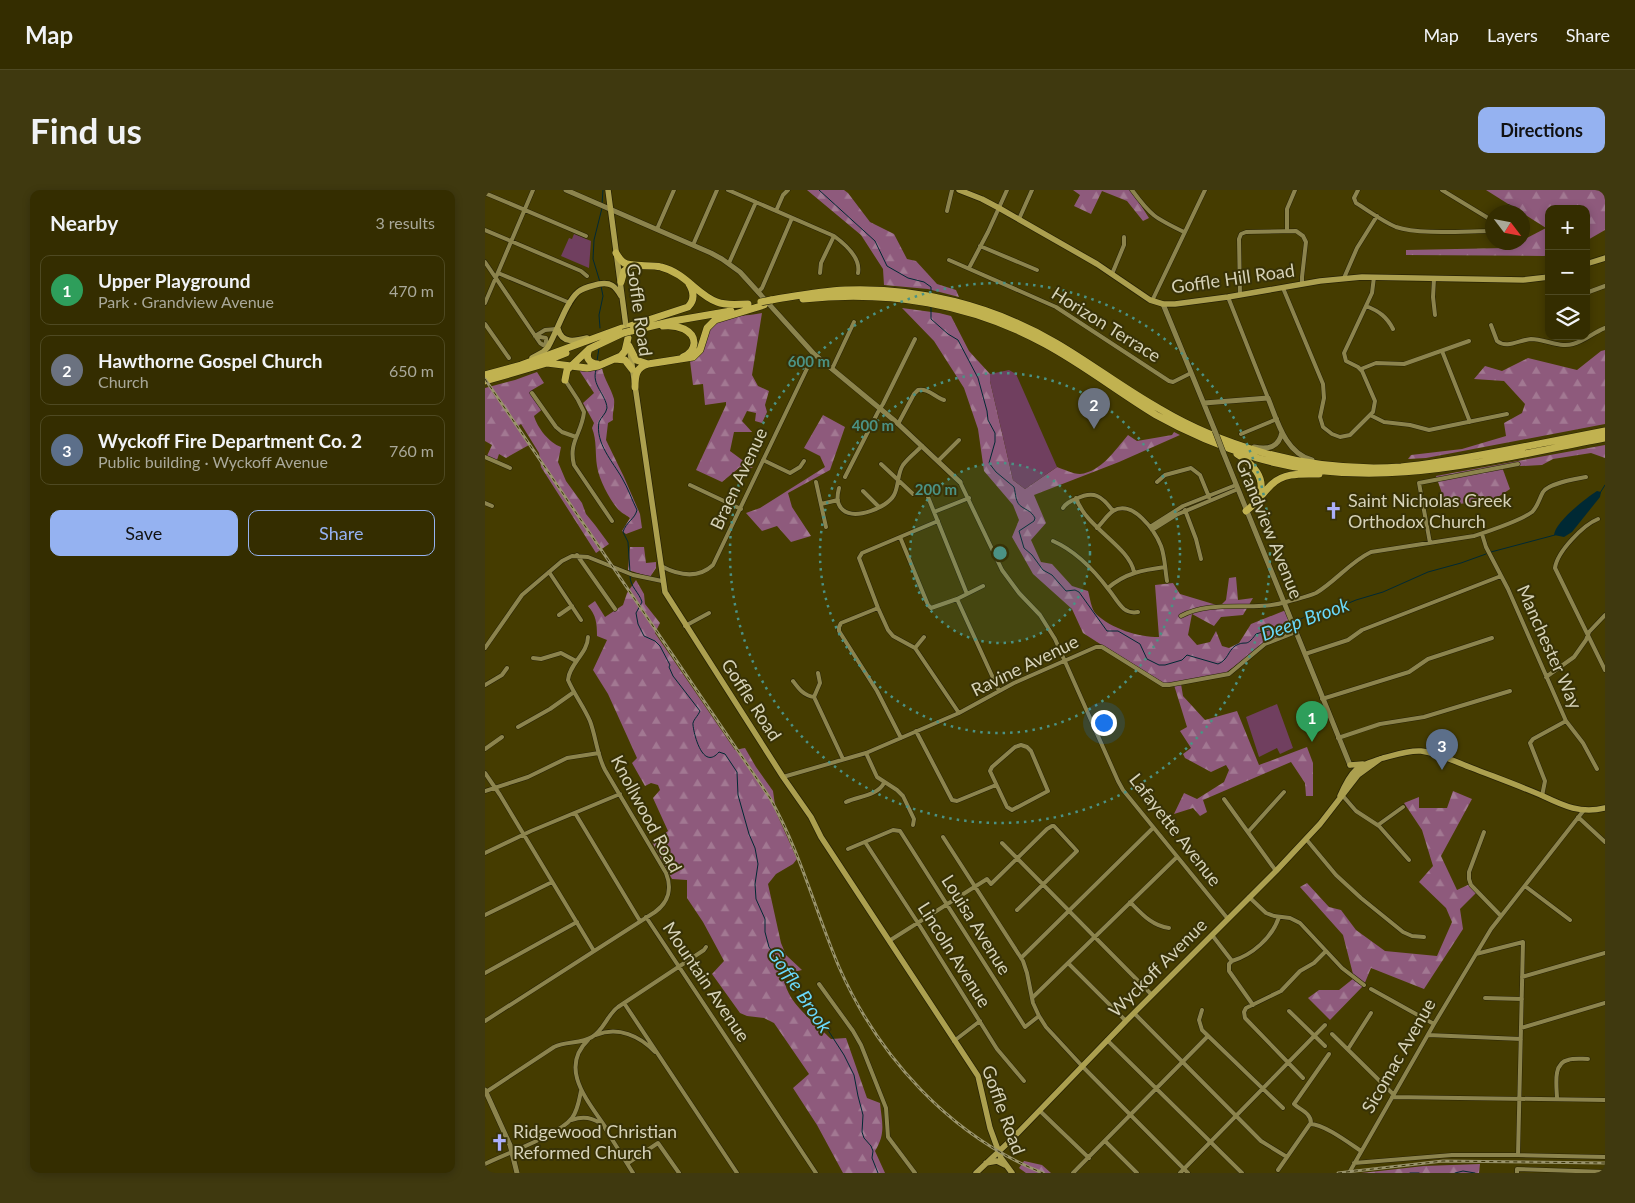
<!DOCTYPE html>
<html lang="en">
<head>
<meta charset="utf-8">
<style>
  body { margin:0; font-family:Lato,sans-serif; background:#3f390f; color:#f1f3f6 }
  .controls { position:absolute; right:15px; top:15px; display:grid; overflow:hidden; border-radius:10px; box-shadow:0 2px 8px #0003 }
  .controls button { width:45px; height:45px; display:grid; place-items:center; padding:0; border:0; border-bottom:1px solid #4e4922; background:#342d00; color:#f1f3f6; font:25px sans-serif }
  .compass { position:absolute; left:1000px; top:15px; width:45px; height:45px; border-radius:50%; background:#342d00; box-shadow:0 2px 8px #0003; rotate:122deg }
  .you { position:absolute; left:618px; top:532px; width:18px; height:18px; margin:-12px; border:4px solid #fff; border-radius:50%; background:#1a73e8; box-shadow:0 0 0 8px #1a73e833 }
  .badge { display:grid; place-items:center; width:32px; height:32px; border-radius:50%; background:#95b2f1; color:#fff; font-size:16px; font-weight:700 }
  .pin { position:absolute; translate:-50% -41px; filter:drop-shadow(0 1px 2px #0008) }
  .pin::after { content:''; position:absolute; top:26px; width:18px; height:15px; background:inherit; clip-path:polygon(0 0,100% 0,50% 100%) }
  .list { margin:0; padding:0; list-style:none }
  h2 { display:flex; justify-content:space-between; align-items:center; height:65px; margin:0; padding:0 20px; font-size:21px }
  h2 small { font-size:16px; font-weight:400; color:#a9a899 }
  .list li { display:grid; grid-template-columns:32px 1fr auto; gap:15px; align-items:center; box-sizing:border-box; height:70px; margin:0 10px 10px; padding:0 10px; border:1px solid #4e4922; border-radius:10px }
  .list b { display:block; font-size:19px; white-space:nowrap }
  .list p { margin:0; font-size:16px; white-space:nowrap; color:#a9a899 }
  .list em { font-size:16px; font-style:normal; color:#a9a899 }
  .actions { display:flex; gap:10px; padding:15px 20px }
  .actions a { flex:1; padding:11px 0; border:1px solid #95b2f1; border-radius:10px; text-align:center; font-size:18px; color:#95b2f1 }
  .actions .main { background:#95b2f1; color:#111 }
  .icon { flex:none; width:28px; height:28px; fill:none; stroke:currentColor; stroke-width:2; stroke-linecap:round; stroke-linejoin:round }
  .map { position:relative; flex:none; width:1120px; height:983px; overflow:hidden; border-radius:10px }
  header { display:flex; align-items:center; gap:30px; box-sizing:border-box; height:70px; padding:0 25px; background:#342d00; border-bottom:1px solid #4e4922 }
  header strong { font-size:24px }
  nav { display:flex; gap:28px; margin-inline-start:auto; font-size:18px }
  .intro { display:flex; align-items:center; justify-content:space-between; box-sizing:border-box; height:120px; padding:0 30px }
  h1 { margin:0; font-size:35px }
  .button { padding:12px 22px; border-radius:10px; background:#95b2f1; color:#111; font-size:18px; font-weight:700 }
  main { display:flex; gap:30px; padding:0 30px }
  aside { flex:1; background:#342d00; border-radius:10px; box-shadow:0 2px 8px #0003 }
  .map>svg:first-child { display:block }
</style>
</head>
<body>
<header>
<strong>Map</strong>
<nav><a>Map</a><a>Layers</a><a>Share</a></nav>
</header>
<div class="intro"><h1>Find us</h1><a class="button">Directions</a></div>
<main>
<aside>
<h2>Nearby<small>3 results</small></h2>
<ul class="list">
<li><span class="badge" style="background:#2e9e5b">1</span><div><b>Upper Playground</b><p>Park · Grandview Avenue</p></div><em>470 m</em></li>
<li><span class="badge" style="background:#6b7280">2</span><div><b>Hawthorne Gospel Church</b><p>Church</p></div><em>650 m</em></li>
<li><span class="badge" style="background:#5c6f8a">3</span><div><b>Wyckoff Fire Department Co. 2</b><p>Public building · Wyckoff Avenue</p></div><em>760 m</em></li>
</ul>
<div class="actions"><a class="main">Save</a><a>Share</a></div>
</aside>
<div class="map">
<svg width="1120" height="983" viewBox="0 0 1120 983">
  <defs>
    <pattern id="forest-firs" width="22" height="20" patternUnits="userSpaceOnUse" patternTransform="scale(1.25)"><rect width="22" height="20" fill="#8e5a7c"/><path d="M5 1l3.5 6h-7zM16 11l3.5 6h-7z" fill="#a27892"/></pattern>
  </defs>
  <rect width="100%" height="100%" fill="#453c00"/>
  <path fill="url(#forest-firs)" d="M322,0h37l4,3 22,29 24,12 13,25 9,2 21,23 19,6 3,7 -31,-8 -44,-4 -1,-16 -22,-34z
    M588,0h58l18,28 -6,3 -16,-20 -25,-10 -11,23 -17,-8 6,-11z
    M1001,0h119v40l-19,11v-32h-37v46l-5,1 -138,-1v-5l100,-2 11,-5 6,-1v-2l23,-12z
    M417,118l37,5 12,3 18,35 21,23v7l23,99 12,9 32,-22c6,2 16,7 23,7 21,-2 35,-24 48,-39l9,6 35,-6 2,-3 6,3 -61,27 -85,33 12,28 -15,17 10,22 11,2 20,22 16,5c2,6 3,18 8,23 16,15 42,23 63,23l-4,-52 18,-2 7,11 40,12 6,-6 3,-22 7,-1 2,23 15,-2 -10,17 -22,2 -7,9 -22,-12 -4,21 9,10 13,-3 6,-11 6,15 7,2 10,-5 12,-19 35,-14 9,22 -33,14 -42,31 -39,7 2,12 22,24 32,-9 22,54 48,-18 6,16v33h-7l-1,-13 -14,-21 -88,38 4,12 -7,4 -7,-8 -19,6 10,-21 13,6 27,-17 5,-12 -3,-5 -15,7 -26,-14 -2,-4 8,-6 -11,-17 7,-4 -13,-42 -13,-2 -78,-50 -11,-24 -39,-35 -21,-37 7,-17 -6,-15 -29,-34 -6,-42 -14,-41 -30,-47z
    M277,123l-10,62 6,11 11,5 -4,14 2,7 -5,11 -7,-2 1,-8 -9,-2 -5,10 10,11h-18l-4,19 23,17 -13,-1 -18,15 -26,-12 30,-65v-3l-21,3 -2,-21 -10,1 -3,-24c20,-7 12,-24 22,-35 10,-10 36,-10 50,-13z
    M1120,160v74l-179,34 -18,1 3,-4 51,-6 44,-13 -2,-13 18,-10 3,-9 -21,-23 -30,-2 11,-13 17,5 26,-13 49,12 24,-19z
    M117,178c2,11 9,20 12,31 1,8 -2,14 -1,21l-5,3 -2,17 18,37 16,37 2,14 -16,6 -4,-3 8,-13c-4,-3 -10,-6 -13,-10 -8,-10 -18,-28 -20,-42 -2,-13 0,-25 -5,-38l2,-5 -11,-20 11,-10 -15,-23z
    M52,182l7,11 -12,7 12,18 -10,8c3,11 15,27 27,31l-3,15 8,19 16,22 4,11 9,11 14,19 -13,9 -55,-86 -2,-14 -18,-29 -4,3 12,18 -23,13 -7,-4 -3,9 -10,-5 6,-13 -7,-4v-53l30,-8z
    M338,225l22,12 -15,43 -42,23 4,14 19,29 -20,6 -14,-16 -15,5 -16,-18 14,-5 65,-41 -5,-11 -16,-8z
    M1120,255v13l-14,-5 -38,6 -11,6 -40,2 8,22 -18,12 -46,4 -10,-29z
    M145,357h14l2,16 10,-1v6l-6,9 -22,-7z
    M151,390l8,14 1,10 15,19 -5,10 80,117 10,-2 11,19 17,24 3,21 21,47 -4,5 -17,10 -8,10 13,59 5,12 16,15 -17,4c-5,23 31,50 46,65l15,-1 21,60 13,5c2,20 6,30 -5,48l10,22h-42l-26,-48 -24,-37 16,-14 -35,-51 -10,-5 -17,-2 -7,-3 -28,-39 12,-13 -21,-39 -16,-24v-18l-15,-1 -20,-37 16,-11 -15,-33 7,-8 -2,-5 -7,-2 -6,3 -13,-23 5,-5 -29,-64 -15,-24 14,-30 -10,-4c0,-13 -1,-21 -9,-30l7,-5 10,16 18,-12 4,-12z
    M968,601l19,8 -31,57 16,34 13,-6 7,8 -17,17 3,20 -39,60 -53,-21 -7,17 -34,35 -22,-22 11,-8h20l15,-12 -11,-43 -43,-48 7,-4 22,24 12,3 15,20 29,21 52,5 15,-34 -6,-14 -27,-26 14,-16 -11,-36 -18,-27 15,-6v11h28z
    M539,971l18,4 9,8h-25l-7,-5z
    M995,974l-1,9h-118l63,-7z"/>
  <path fill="#703f5f" d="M89,44l17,7 -2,27 -28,-12 8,-18 3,1z
    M524,180l7,4 41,93 -32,22 -12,-9 -23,-99v-7z
    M792,514l16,44 -13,6 -3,-6 -18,9 -13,-40z"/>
  <path fill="#002934" d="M1112,301l4,1 -1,5 -28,35 -8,5 -10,-2c1,-13 32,-37 43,-44z"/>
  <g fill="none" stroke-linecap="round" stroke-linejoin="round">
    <path stroke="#002934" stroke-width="1" d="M334,0l56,51 12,25 21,12 16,4 7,5v5
      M117,14l1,-14
      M115,92l-7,-23 1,-19 8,-32
      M446,116v13l17,15 10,6 20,38 9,33 1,9 7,13v9l-6,21 7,9 18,15c2,7 1,16 8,20 6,4 9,4 13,11l-1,3 -15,10 5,17 8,7 11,15 9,5 14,16 9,-1 4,2 28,39h11l22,13 7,15 12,6h6l17,-5 5,-5 31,9c10,-4 10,-13 17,-18 12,-7 10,3 21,-12l35,-11
      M115,138l-1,-13 4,-19 -2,-10
      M112,171l2,-13
      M111,180c-5,15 10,24 11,38 -1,6 -6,9 -8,14 -4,21 14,40 23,56 6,10 10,22 15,32 -2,9 -11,12 -14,22l5,10 2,30
      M1115,303l5,-8
      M1006,362l64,-17
      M145,386c0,11 9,16 12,26l-6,11 2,11 6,12 11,5 5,5 10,19 -1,2 4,9 27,35c-2,5 -8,10 -7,14 1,10 10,46 26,27l6,2 12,18 1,23 11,39 6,14 3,16 -3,20 1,15 9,20v13l4,15 57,80 18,28 10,20 4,21 5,19 -1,17 2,6 7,8 2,5 -1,7 6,15
      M809,432l11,-5 20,-4 31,-13 27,-8 45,-20 33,-9 25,-9
      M925,983h9
      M970,983l8,-2 12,2"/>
    <defs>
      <path id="street" d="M243,0l106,46c11,8 27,22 24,37
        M647,0c19,26 23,28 52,42
        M873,0l-4,8 2,5c13,8 26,18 40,24 23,8 70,4 97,4
        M957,0l51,31
        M0,3l101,43
        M291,21l7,-16 5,-5
        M462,21l5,-21
        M1021,22l3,-5
        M534,29l13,-29
        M172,39l17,-39
        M0,40l96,41 6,5
        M802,41v-22l8,-19
        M208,55l24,-55
        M495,56l57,24
        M464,70l107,47 113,74 4,1 18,-9
        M0,72l55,81 3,2 3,-1v-6l-11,-2
        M244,73l27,-61
        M484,78l19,-36 19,-42
        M13,83l72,30
        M335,83l1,-10 13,-27
        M627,84l12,-29v-8
        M859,88l13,-30 20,-32
        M949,89l-1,18 2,18
        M798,98l40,96 1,14 -4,19 3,10 9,7 8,3 10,-2 23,-23 2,-11 -13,-30 -4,-4 -12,-6 -2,-8 28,-60 2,-16
        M273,102l4,-4 30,-70
        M1101,103l19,-7
        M755,105l-1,-56 2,-5 5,-2 50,-1 7,5 3,6 -4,35v7
        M743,107l40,101
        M667,111l53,-111
        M0,113l48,-113
        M881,116c13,5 21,11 27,23
        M0,134l24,34
        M1006,135l6,16c10,8 22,-1 34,-2 14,0 28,9 42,5 12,-3 21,-12 32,-16
        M50,146l10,-6 11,-1
        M957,161l28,71
        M347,179l22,-47
        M876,179l15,-6 28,1 65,-23
        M80,190l13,20 6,12c-2,21 -16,30 -10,53l38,56
        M47,203l24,34 6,5 14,5
        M885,225l14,7 26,3 19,5 78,-16
        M413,234l16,-30 4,-4c10,-2 17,7 26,10
        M756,244l36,-15
        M0,267l25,11
        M278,270l27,13 10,-6 4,-6
        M453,271l21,-21
        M396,274l32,30
        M360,287l33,-65 5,-8 32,-65
        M331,292l10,45
        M475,292l42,88 17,23 21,22 15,24 63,142 5,9 105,129
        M672,292l8,-7 26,-7 9,7 9,22
        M205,295l51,24
        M354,298c-2,8 -3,16 4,22 12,10 44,-2 51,-15 5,-9 3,-21 9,-30 5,-7 13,-13 19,-19
        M378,301l16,16
        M443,307l39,97
        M591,308c10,30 53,48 58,74
        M0,313l7,3
        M336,314l17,-4
        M578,318c3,-5 7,-7 13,-9 18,-9 26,-3 37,12
        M700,320l11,29 5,20
        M449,322l35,-14
        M1113,329c-15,6 -41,33 -43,49l50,102
        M453,331l-76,32 -3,5 19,50 10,22 5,6 22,12 44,65
        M665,337l33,-21 53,-21
        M612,338c5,-5 10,-13 16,-17 20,-12 42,20 48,35 4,11 4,23 6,35
        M667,340l24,-15 62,-26
        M997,344l4,13 22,42 58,132 17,22 14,26
        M415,347l28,68 3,3 26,-9 26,-13
        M568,351c23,10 41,29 56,49 5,6 9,14 15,19 4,3 9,4 14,3
        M945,353l-11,-60 99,-19
        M92,365l38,54
        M176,376c17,9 37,13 52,-1l101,-211
        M64,382l32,48
        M623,398c17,-15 35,-18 57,-21
        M472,409l42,92
        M393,418l-37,15 -2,4v4l38,60 24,47
        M74,425l13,-9
        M696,426c32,-17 71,-4 105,-14 10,-3 21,-5 30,-9 20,-12 34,-31 55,-41l103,-16c15,-5 46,-15 58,-24 6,-6 7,-13 11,-20 6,-9 33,-13 43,-15
        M200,436l24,-13
        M0,458l37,-53 40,-34 10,-5 16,1 45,18 29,6
        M430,458l9,-11
        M820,464l43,-14 14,-10 139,-54
        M48,468l8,1 20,-6 15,8
        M1061,487l28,-20 12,-17 3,-8 16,-17
        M308,491c6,8 11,15 21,16
        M0,495l17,-10 5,-7
        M329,507l29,62
        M329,507l6,-14 -2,-10
        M837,509l87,-27 19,-13 64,-21
        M33,537l32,-18 24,-17
        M431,541l36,69 5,1 39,-16
        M853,548l42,-14 44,-7 86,-26
        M536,555l6,2 4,4 17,40 -36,19 -5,-3 -17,-36 2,-4 23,-20z
        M0,559l17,-12
        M381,563l11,24 20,13 6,6 11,23 -1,6
        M0,583l15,22 94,156
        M298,587l83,-24 93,-40 55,-30 82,-36h6l61,38h6l60,-11 36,-30 31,-12
        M0,601l43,-14 39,-19 32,-5
        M858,606l13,15 23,15 30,34
        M1057,606l3,-15 -15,-38 3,-4 33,-18
        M739,609l52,72
        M361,612c13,-6 31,-6 38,-19
        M90,623l65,108
        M1093,627l27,25
        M893,635l25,-18
        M763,642l36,-40
        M999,642l-15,40v7l2,6 30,31
        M458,647l80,124 4,12 6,30 6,13 7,11 36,39 106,107
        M821,649l30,36 25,23 42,34 9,4 12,1
        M380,652l53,81 79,126 27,32
        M517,653l150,152
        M363,659l45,-19 7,1 125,196 14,-11
        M0,663l46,-22 89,-37
        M1040,696l45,34
        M764,707l17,16 8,3 16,2 10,5 42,45 22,17
        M645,712c12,12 22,24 39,26
        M0,725l67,-33
        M161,727l170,256
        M727,745l20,26
        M404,751l98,-62 4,5 56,-55 5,-3h2l23,25 -60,59
        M991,764l47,-12 -5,213
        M536,768l132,-130
        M747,771c20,-6 40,-23 47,-44
        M747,771l-3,3v7l24,34
        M583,773l58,58
        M0,783l92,-51
        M1037,787l83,-24
        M334,794l34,47 8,14 25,63 2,29 27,36
        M886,799l63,35
        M547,808l145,-141
        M1000,808l37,1
        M139,813l113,170
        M717,820l-3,10 3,10 81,78
        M804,821l36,35
        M649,823l127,128 26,16
        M0,831l170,-109c14,-10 17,-24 11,-39l-61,-103c-8,-15 -9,-33 -15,-49 -6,-14 -16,-27 -22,-41 1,-16 20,-27 20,-43
        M1036,838l84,-25
        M847,844l61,60
        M111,845c22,-9 44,1 59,17
        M943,845l93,4
        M103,850c-30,29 1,62 18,88
        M622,850l135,133
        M469,851l26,-20
        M863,859l23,-36
        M818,888l-58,-60 -1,-6 2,-4 35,-17 19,-20 14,-8 12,-12
        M1,902l68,-45c12,-6 27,-3 38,-10 12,-7 15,-22 26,-30l86,-57 2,-3
        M907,907l213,3
        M1072,909c0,-11 -5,-36 11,-39 6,-2 13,-1 20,-1
        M555,921l49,47
        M87,930c10,-4 19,-3 28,3
        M826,933c0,-10 -11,-13 -17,-19l35,-50
        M120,938l28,45
        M620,951l32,32
        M143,973l30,-20 21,30
        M869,973l98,-8h66l87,2
        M0,974c22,-11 74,-29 87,-46 6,-8 7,-18 9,-27
        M793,980l32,-46c14,0 39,19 51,27
        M588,983l135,-137
        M695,983l145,-148
        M864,983l85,-149 57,-95 93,-119
        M1032,983v-4l88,3"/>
      <path id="secondary" d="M81,0l145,63 11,6 18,13 74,82 81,67 65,61
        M678,114l52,127
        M719,213l64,-5c9,22 17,55 44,62
        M769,257c15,3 25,0 28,-15
        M738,262l127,313
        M0,900l25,55 7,28"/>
      <path id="primary" d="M123,0l19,144
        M474,0l23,9 17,9 98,56 53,36 13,4h12l53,-7 92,-16 42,-4 161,3 26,-3
        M1101,74l19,-6
        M73,139c4,15 17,12 29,9
        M145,161l35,241 118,185 28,40 10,20 157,239 12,52 11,30 11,15
        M47,168l11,-6 5,-5c9,-15 18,-45 30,-55 6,-5 14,-6 21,-8 12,-2 16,2 22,12
        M865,575l13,-1
        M855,606c12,-27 15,-29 43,-38 12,-3 25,-8 38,-7 17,2 35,11 51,17 23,9 48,18 71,28 21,10 38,18 62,12
        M501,973l11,-2 8,4
        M491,983l36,-34 114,-118 150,-150 44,-47 38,-49 22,-16"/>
      <path id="highway" d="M131,63c2,3 4,7 7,9 7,6 28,2 38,5 25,6 36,28 56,35 10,4 21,2 31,2
        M136,92l3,-11 8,-6
        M318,109c84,-9 168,4 242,45 39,21 73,48 111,71 32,18 66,32 101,43 120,35 230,2 348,-20
        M286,110c25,-4 49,-9 74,-10 73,-3 148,16 211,53 36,21 68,46 104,66 32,19 66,33 101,43 45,13 93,18 140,15 32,-3 64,-9 96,-15 36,-7 72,-14 108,-21
        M145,136l58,-19c7,-7 6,-15 1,-23
        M178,136c8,-1 14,0 21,3 14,7 13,22 -1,28
        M146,141l42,-10 58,-10
        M144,156l7,14 12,4
        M130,169l10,1 7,9
        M58,172l23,-9
        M112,174c-8,-1 -12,-6 -8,-15l34,-16
        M0,185l36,-10 101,-37
        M80,190l2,-10 21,-20
        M0,191l62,-18 40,5 11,-2 23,-10 4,-5 3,-13
        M150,197c0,-11 1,-20 13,-23l45,-7 7,-7 7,-22 8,-8 49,-15
        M752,264c15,9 31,25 21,43
        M761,321c10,-7 16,-17 25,-26 13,-13 31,-11 48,-11"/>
    </defs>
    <use href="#street" stroke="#282306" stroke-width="5"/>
    <use href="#secondary" stroke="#282306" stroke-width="6"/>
    <use href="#primary" stroke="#282306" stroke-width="7"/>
    <use href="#highway" stroke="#282306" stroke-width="8"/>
    <use href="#street" stroke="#8c844d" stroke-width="4"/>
    <use href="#secondary" stroke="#8c844d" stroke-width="5"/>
    <use href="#primary" stroke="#aca04f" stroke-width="5.5"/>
    <use href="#highway" stroke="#c1b250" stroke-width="7"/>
    <defs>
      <path id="rail" d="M0,189l285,419c30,53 45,112 69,169 39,89 111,169 204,206
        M853,983l105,-12 162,2"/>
    </defs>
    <use href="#rail" stroke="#9a946c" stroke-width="3"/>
    <use href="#rail" stroke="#383206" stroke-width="1" stroke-dasharray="4" stroke-linecap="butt"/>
    <defs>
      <path id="secondary-bridge" d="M730,241l8,21"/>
      <path id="highway-bridge" d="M276,112l10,-2
        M138,143l8,-2"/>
    </defs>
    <use href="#secondary-bridge" stroke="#282306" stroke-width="6" stroke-linecap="butt"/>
    <use href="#highway-bridge" stroke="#282306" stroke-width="8" stroke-linecap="butt"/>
    <use href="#secondary-bridge" stroke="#8c844d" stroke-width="5"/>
    <use href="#highway-bridge" stroke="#c1b250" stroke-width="7"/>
  </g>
  <circle cx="515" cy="363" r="90" fill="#4b9284" fill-opacity=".12"/>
  <g fill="none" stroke="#4b9284" stroke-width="2.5" stroke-dasharray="2.5 5">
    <circle cx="515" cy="363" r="90"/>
    <circle cx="515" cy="363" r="180"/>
    <circle cx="515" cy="363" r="270"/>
  </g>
  <defs>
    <symbol id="church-bare" viewBox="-9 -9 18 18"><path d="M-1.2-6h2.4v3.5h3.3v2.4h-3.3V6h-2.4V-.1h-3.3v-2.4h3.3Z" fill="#abaffb" stroke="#383206" stroke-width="2.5" paint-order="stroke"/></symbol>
  </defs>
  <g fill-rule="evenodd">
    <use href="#church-bare" x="836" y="308" width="25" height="25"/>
    <use href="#church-bare" x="2" y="940" width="25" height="25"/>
  </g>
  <g text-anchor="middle" stroke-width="4" stroke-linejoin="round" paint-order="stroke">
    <g font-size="18" fill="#d6d2b7" stroke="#383206">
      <text transform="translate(748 89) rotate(-8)" y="6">Goffle Hill Road</text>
      <text transform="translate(154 120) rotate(82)" y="6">Goffle Road</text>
      <text transform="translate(621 135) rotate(32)" y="6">Horizon Terrace</text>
      <text transform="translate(254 289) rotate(-65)" y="6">Braen Avenue</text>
      <text transform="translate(784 339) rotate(68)" y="6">Grandview Avenue</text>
      <text transform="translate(1064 457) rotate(66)" y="6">Manchester Way</text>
      <text transform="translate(540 476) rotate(-26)" y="6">Ravine Avenue</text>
      <text transform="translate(266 510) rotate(57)" y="6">Goffle Road</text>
      <text transform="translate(161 624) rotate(62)" y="6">Knollwood Road</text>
      <text transform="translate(690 640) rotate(52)" y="6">Lafayette Avenue</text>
      <text transform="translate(491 735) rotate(58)" y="6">Louisa Avenue</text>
      <text transform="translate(469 765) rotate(58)" y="6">Lincoln Avenue</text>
      <text transform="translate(673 778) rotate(-45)" y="6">Wyckoff Avenue</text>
      <text transform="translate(221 792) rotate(56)" y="6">Mountain Avenue</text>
      <text transform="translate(914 866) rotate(-60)" y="6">Sicomac Avenue</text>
      <text transform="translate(518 920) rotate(70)" y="6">Goffle Road</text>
    </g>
    <g font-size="18" fill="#d6d2b7" stroke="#383206" text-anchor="start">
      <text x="863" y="317">Saint Nicholas Greek<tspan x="863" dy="21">Orthodox Church</tspan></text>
      <text x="28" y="948">Ridgewood Christian<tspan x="28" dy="21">Reformed Church</tspan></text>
    </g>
    <g font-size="19" font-style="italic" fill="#69d9fb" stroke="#383206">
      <text transform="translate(820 429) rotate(-20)" y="7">Deep Brook</text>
      <text transform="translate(315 800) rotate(56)" y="7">Goffle Brook</text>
    </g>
  </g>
  <circle cx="515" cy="363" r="8" fill="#4b9284" stroke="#383206" stroke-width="2.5"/>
  <g font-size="15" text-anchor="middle" font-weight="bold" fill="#4b9284" stroke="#383206" stroke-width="4" stroke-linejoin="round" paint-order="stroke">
    <text x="324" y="177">600 m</text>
    <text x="388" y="241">400 m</text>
    <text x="451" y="305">200 m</text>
  </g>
</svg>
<div class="controls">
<button>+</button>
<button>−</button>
<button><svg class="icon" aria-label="layers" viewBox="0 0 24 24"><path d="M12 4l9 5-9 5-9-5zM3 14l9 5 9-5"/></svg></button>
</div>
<svg class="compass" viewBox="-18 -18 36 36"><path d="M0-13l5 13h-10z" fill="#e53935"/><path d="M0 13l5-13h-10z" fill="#a9a899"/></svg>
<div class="you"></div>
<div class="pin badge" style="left:827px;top:552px;background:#2e9e5b">1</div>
<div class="pin badge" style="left:609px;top:239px;background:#6b7280">2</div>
<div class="pin badge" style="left:957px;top:580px;background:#5c6f8a">3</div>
</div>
</main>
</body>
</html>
